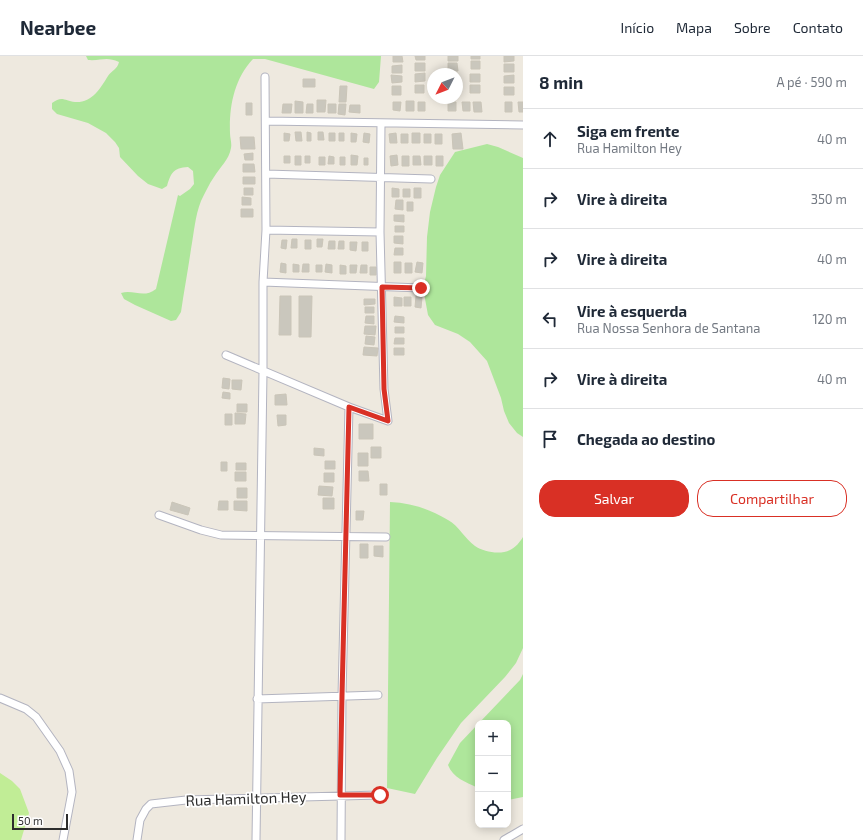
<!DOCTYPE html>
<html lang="pt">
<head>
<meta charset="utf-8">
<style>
  body { margin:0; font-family:"Exo 2",sans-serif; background:#f6f6f7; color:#1f2937 }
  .controls { position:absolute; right:12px; bottom:12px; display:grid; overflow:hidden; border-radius:8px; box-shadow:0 2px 10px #0003 }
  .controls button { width:36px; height:36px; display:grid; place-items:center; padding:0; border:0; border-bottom:1px solid #e0e1e3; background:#fff; color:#1f2937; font:20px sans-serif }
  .compass { position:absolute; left:427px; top:12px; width:36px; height:36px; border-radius:50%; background:#fff; box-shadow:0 2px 10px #0003; rotate:228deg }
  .scale { position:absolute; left:12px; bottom:10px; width:56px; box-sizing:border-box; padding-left:4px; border:2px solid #2d2d2d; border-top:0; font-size:11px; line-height:14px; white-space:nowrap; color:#2d2d2d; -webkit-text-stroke:3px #fff; paint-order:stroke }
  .stop { position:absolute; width:12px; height:12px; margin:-9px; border:3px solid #d93025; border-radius:50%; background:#fff }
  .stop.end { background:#d93025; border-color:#fff; box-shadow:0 1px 4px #0008 }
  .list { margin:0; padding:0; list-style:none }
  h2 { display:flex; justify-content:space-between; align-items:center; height:52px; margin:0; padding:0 16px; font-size:17px }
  h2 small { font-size:13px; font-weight:400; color:#747a83 }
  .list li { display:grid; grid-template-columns:26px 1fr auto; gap:12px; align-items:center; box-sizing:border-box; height:60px; padding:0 16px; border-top:1px solid #e0e1e3 }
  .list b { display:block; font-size:15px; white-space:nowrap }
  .list p { margin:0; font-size:13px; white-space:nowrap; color:#747a83 }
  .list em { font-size:13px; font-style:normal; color:#747a83 }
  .actions { display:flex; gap:8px; padding:12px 16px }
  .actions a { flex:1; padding:9px 0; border:1px solid #d93025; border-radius:16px; text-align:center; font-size:14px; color:#d93025 }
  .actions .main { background:#d93025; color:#fff }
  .icon { flex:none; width:22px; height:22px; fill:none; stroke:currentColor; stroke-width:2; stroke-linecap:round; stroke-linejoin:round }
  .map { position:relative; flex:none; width:523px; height:784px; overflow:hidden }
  header { display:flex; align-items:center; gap:24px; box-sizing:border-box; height:56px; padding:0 20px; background:#fff; border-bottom:1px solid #e0e1e3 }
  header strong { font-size:19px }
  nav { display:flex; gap:22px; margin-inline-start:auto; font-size:14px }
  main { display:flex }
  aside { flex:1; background:#fff }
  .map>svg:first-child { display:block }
</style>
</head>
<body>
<header>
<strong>Nearbee</strong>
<nav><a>Início</a><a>Mapa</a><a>Sobre</a><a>Contato</a></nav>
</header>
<main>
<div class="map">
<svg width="523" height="784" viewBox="0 0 523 784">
  <rect width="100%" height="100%" fill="#eee9df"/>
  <path fill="#aee69b" d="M86,0h295l-2,26 -5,7 -109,-30h-12c-19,20 -24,48 -23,74 0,5 2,10 1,15 -2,12 -11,19 -17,29 -5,7 -9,16 -13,24 -6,15 -7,32 -10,48 -3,21 -7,42 -10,63l-5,8 -5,1 -36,-16 -11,-6 -3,-6c13,-4 22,6 35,-4l22,-94 2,1 10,-7 4,-5 -1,-13 -5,-4c-15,1 -17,6 -21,19l-5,3 -14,-5 -10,-8 -18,-19 -1,-9 -4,-6 -9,-9 -18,-10 -31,-9 -5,-5v-6c10,-8 13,-2 23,-1 17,1 25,-13 33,-26 4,-6 9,-6 11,-14 -13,-6 -17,-1 -31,-2z
    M487,88l11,3 25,11v279l-6,-4 -8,-10 -5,-12 -3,-13 -14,-37 -17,-19 -12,-8 -23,-9 -7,-10 -5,-27 3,-12 1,-39 3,-25 6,-25 4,-12 15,-23z
    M390,446c21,1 40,7 58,18 11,6 17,19 27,26 9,6 25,9 35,4 5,-2 10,-8 13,-13v111l-7,15 -11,14 -44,46 -24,35 -22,36 -28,-6z
    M523,618v123l-15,3v-77h-29l41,-43z
    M478,668v64c-12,-6 -25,-10 -30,-23l12,-22z"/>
  <path fill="#c1ed96" d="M0,717l12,8 8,8 9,24 -8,27h-21z"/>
  <path fill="#cac7bd" stroke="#cac5b8" d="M393,0h9l1,6h-10z
    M415,0h10v4h-9z
    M448,0h10v5h-10z
    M471,0h9v3h-9z
    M504,0h10v5l-10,1z
    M471,5h9v8h-9z
    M415,7h10v8h-10z
    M448,7h9l1,8h-10z
    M504,8h10v8h-10z
    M402,9v8h-10v-7z
    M425,17v8l-10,1v-8z
    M470,18h10v8h-10z
    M391,19l11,1v6l-10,1z
    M514,19v8h-10v-7z
    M303,23h12v8h-12z
    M415,29h9v8h-9z
    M470,29h10v8h-10z
    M340,30h7l-1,16h-7z
    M392,30h9v9h-9z
    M504,31h10v8h-10z
    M317,44h9l-1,12h-8z
    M295,45l8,1v11h-8z
    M406,45h8v10h-8z
    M393,46h8l-1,9 -7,-1z
    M418,46h7v9h-7z
    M448,46h8v9h-8z
    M462,46h8v9h-7z
    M473,46h8l1,10h-8z
    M505,46h7v10h-7z
    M518,46h5v10h-4z
    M246,47h6v12h-6z
    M283,48h9l-1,9h-9z
    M307,48h6v9h-7z
    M328,48h8v9h-8z
    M339,48h7l-1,11 -7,-1z
    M350,49h10v8l-11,-1z
    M295,76h6l1,9h-6z
    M307,76l4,1v8h-4z
    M318,76h5l1,8h-6z
    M284,77l6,1 -1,7h-5z
    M329,77h6v8h-6z
    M339,77h5v8h-5z
    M351,77l6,1 -1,8h-5z
    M364,77l6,1 -1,9 -6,-1z
    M396,77l1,10h-7l-1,-9z
    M412,77h8v10h-8z
    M461,77l2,16h-10l-1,-15z
    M401,78h7v9h-7z
    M424,78h7v9h-7z
    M435,78h7v10h-7z
    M240,81h14l1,12h-14z
    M253,97v7h-8l-1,-6z
    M351,99l7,1 -1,9h-6z
    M397,99l1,10 -7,1 -1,-10z
    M284,100h6v7h-6z
    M295,100h6v9h-6z
    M305,100h5v7h-5z
    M329,100l5,1v7h-6z
    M402,100h7v10h-7z
    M413,100h7l1,9h-8z
    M424,100h8v9h-8z
    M436,100h7v10h-7z
    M319,101h6v8h-6z
    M340,101h5v8h-5z
    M364,102h4v7h-4z
    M243,108h11l1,8h-12z
    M243,121h12v7h-12z
    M244,132h9v7h-9z
    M392,132l7,1v8h-7z
    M414,132h7v10h-7z
    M403,133h7v8h-7z
    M242,141l9,1v7h-9z
    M396,144h7v10l-8,-1z
    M407,146h6v9h-6z
    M241,153h12v8h-12z
    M394,159h10v7l-10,-1z
    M395,170h9v6h-9z
    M394,180h9v8l-9,-1z
    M292,183h5v9h-6z
    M317,183h6l-1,8h-5z
    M282,184h5l-1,9 -5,-1z
    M305,184h6v9h-6z
    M329,185h6v8h-7z
    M339,185h5v8h-6z
    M350,186h7l-1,9 -6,-1z
    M362,186h6v9h-6z
    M395,192h8v7h-9z
    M394,206h7v11h-7z
    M417,206l6,1 -1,10 -7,-1z
    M281,207l5,1v9l-6,-1z
    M405,207h7v10h-7z
    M293,208l6,1v7h-6z
    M303,208h6v8h-7z
    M326,208l6,1v8l-7,-1z
    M316,209h6v7h-6z
    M340,209l6,1v8h-6z
    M350,209h7l-1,8h-6z
    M361,209h6v8h-7z
    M370,211h6v8h-6z
    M280,240h11v39h-12z
    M299,240h13l-1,41h-12z
    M416,240l6,1 -1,11 -6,-1z
    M394,241l8,1v8h-8z
    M404,241h7v9h-7z
    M364,243h11v5l-11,1z
    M365,251h9v6h-9z
    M366,260h8v8l-9,-1z
    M395,260l9,1v6l-10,-1z
    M365,270h11l-1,9 -11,-1z
    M395,271h9v6h-9z
    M366,280l9,1 -1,8 -9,-1z
    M395,282h9v6h-10z
    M364,291l14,1 -1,8 -14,-1z
    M394,292h10v7h-10z
    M223,322l7,1 -1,10 -7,-1z
    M232,324h10l-1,10 -9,-1z
    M223,336l7,1v6l-8,-1z
    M286,338l1,11h-12v-10z
    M237,348h10v8h-10z
    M235,357l11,1 -1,10h-10z
    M225,358h7v11h-7z
    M277,359h9v10l-8,1z
    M359,368h14v15h-14z
    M371,391h10v11h-10z
    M314,392l10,1v7l-10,-1z
    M358,397h10v13h-10z
    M325,405h10v8h-10z
    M221,406h6v9h-6z
    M236,407h10v7h-10z
    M359,415h9l1,10h-10z
    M235,416h11v9h-11z
    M324,417h10v9h-10z
    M380,428h7v11h-7z
    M319,430l14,1 -1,9 -14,-1z
    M237,432h10v10h-10z
    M323,442h11v11h-11z
    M219,445h9v9h-10z
    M234,445h13v10l-13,-1z
    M172,446l18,6 -2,7 -18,-5z
    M356,455h8l-1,9h-7z
    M360,488h8v14h-8z
    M374,490h9v11l-9,-1z"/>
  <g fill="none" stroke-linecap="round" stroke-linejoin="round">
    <defs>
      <path id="street" d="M266,65l257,4
        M266,118l165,5
        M266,174l114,2
        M263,226l158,6
        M226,299l123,52 39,14 -4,-32 -4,-157 1,-109
        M159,459l42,15 20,5 165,2
        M0,642l26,11 10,8 24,34 9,20 3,21 -9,48
        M257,643l121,-4
        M137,784l3,-20 6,-11 5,-5 35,-4 194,-5
        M256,784l7,-468v-90l3,-52 -1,-153
        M341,784l1,-144 7,-289
        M504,784l19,-11"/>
    </defs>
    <use href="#street" stroke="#b3b4c0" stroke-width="9"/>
    <use href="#street" stroke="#fff" stroke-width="7"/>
  </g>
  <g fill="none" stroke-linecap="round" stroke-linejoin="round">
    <path stroke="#d93025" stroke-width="5" d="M380,739h-40l2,-99 7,-289 39,14 -4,-32 -2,-102 39,1"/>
  </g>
  <g text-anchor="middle" stroke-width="3.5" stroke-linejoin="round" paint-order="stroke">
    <g font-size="15" fill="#2d2d2d" stroke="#fff">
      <text transform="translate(246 743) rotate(-2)" y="5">Rua Hamilton Hey</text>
    </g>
  </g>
</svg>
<div class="controls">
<button>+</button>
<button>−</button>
<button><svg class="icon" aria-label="locate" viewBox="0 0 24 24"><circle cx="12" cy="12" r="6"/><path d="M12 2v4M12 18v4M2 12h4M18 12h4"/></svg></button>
</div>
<svg class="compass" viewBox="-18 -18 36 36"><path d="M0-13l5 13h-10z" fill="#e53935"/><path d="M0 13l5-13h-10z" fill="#747a83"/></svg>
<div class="scale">50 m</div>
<div class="stop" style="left:380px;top:739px"></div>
<div class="stop end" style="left:421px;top:232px"></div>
</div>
<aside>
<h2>8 min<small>A pé · 590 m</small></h2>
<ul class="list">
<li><svg class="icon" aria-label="ahead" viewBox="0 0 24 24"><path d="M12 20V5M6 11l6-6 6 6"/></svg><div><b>Siga em frente</b><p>Rua Hamilton Hey</p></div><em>40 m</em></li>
<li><svg class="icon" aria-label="right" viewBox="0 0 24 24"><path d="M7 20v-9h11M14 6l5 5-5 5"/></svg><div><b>Vire à direita</b></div><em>350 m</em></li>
<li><svg class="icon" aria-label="right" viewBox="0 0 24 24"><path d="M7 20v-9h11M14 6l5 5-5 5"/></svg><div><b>Vire à direita</b></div><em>40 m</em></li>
<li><svg class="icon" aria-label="left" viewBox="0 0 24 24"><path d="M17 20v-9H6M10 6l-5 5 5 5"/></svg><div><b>Vire à esquerda</b><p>Rua Nossa Senhora de Santana</p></div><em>120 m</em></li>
<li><svg class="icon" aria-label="right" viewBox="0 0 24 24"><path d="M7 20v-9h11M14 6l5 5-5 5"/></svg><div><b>Vire à direita</b></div><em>40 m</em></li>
<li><svg class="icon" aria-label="arrive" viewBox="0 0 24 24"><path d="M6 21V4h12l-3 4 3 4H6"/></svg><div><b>Chegada ao destino</b></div></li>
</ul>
<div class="actions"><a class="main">Salvar</a><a>Compartilhar</a></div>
</aside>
</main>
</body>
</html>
